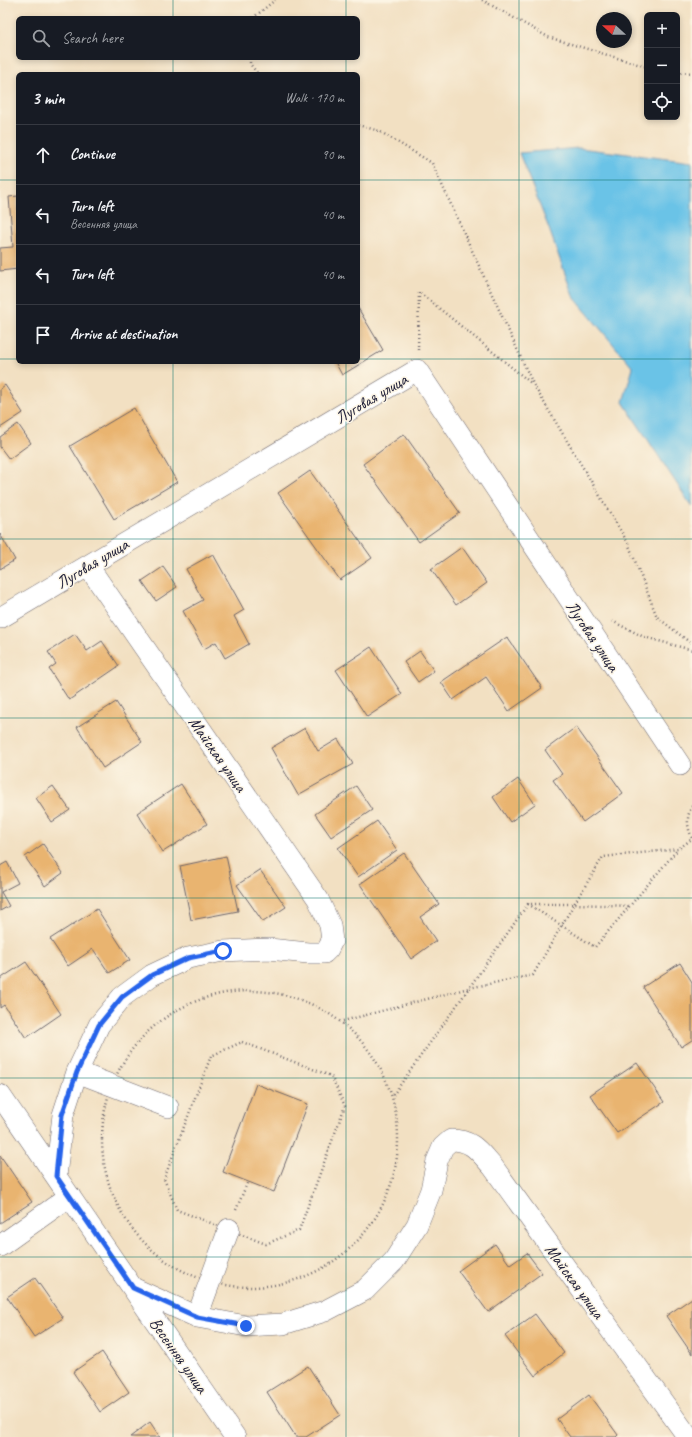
<!DOCTYPE html>
<html lang="en">
<head>
<meta charset="utf-8">
<style>
  body { margin:0; font-family:Caveat,sans-serif; background:#242831; color:#f1f3f6 }
  .controls { position:absolute; right:12px; top:12px; display:grid; overflow:hidden; border-radius:6px; box-shadow:0 2px 6px #0003 }
  .controls button { width:36px; height:36px; display:grid; place-items:center; padding:0; border:0; border-bottom:1px solid #363941; background:#171b24; color:#f1f3f6; font:20px sans-serif }
  .compass { position:absolute; left:596px; top:12px; width:36px; height:36px; border-radius:50%; background:#171b24; box-shadow:0 2px 6px #0003; rotate:291deg }
  .stop { position:absolute; width:12px; height:12px; margin:-9px; border:3px solid #2563eb; border-radius:50%; background:#fff }
  .stop.end { background:#2563eb; border-color:#fff; box-shadow:0 1px 4px #0008 }
  .list { margin:0; padding:0; list-style:none }
  h2 { display:flex; justify-content:space-between; align-items:center; height:52px; margin:0; padding:0 16px; font-size:17px }
  h2 small { font-size:13px; font-weight:400; color:#9ea1a6 }
  .list li { display:grid; grid-template-columns:26px 1fr auto; gap:12px; align-items:center; box-sizing:border-box; height:60px; padding:0 16px; border-top:1px solid #363941 }
  .list b { display:block; font-size:15px; white-space:nowrap }
  .list p { margin:0; font-size:13px; white-space:nowrap; color:#9ea1a6 }
  .list em { font-size:13px; font-style:normal; color:#9ea1a6 }
  .icon { flex:none; width:22px; height:22px; fill:none; stroke:currentColor; stroke-width:2; stroke-linecap:round; stroke-linejoin:round }
  .map { position:relative; flex:none; width:692px; height:1437px; overflow:hidden }
  .search { position:absolute; background:#171b24; box-shadow:0 2px 6px #0003; left:16px; top:16px; width:344px; height:44px; display:flex; align-items:center; gap:10px; box-sizing:border-box; padding:0 14px; border-radius:6px; color:#9ea1a6; font-size:15px }
  .panel { position:absolute; background:#171b24; box-shadow:0 2px 6px #0003; left:16px; top:72px; width:344px; height:292px; border-radius:6px }
  .map>svg:first-child { display:block }
</style>
</head>
<body>
<div class="map">
<svg width="692" height="1437" viewBox="0 0 692 1437">
  <rect width="100%" height="100%" fill="#fcf5e5"/>
  <filter id="ink" filterUnits="userSpaceOnUse"><feTurbulence type="fractalNoise" baseFrequency=".025" numOctaves="2"/><feDisplacementMap in="SourceGraphic" scale="8" xChannelSelector="R" yChannelSelector="G"/><feConvolveMatrix kernelMatrix="1 2 1 2 8 2 1 2 1" color-interpolation-filters="sRGB"/></filter>
  <filter id="wash" filterUnits="userSpaceOnUse"><feTurbulence type="fractalNoise" baseFrequency=".012" numOctaves="4" result="noise"/><feDisplacementMap in="SourceGraphic" scale="16" xChannelSelector="R" yChannelSelector="G"/><feGaussianBlur stdDeviation="0.9" result="paint"/><feColorMatrix in="noise" values="0 0 0 0 0 0 0 0 0 0 0 0 0 0 0 0 0 1.4 0 .05"/><feComposite in="paint" operator="in"/></filter>
  <g filter="url(#wash)">
    <rect width="100%" height="100%" fill="#f2e0c2"/>
    <path fill="#6ac3e7" stroke="#467291" d="M579,148l113,14v345l-69,-105 10,-34 -60,-72 -25,-70 -29,-73z"/>
    <g id="blocks">
      <path fill="#e9b470" d="M18,196v73l-18,2v-23l13,-1 -4,-50z
        M358,308l25,42 -41,25 -7,-13h23z
        M5,385l18,28 -23,15v-39z
        M134,408l43,74 -63,37 -44,-73z
        M18,424l13,19 -22,16 -9,-12v-10z
        M404,434l56,79 -41,29 -56,-78z
        M310,471l62,87 -32,22 -62,-87z
        M0,534l15,26 -15,9z
        M462,547l25,36 -31,22 -25,-36z
        M213,554l31,56 -10,6 15,28 -24,14 -9,-16 -12,7 -21,-38 20,-11 -17,-31z
        M163,567l14,20 -21,14 -14,-20z
        M75,634l12,17 15,-10 17,25 -50,34 -20,-31 7,-5 -8,-12z
        M507,637l35,51 -33,23 -23,-34 -33,23 -12,-18z
        M371,647l31,47 -35,23 -31,-47z
        M420,651l14,20 -16,11 -14,-20z
        M116,702l26,40 -39,26 -26,-41z
        M576,727l47,66 -40,29 -30,-42 9,-6 -17,-24z
        M305,728l13,23 20,-12 15,25 -55,31 -27,-47z
        M518,779l17,25 -25,18 -17,-25z
        M181,784l26,40 -44,28 -26,-39z
        M53,786l17,24 -18,12 -16,-24z
        M356,786l16,24 -41,27 -16,-23z
        M377,821l20,29 -39,27 -20,-29z
        M43,844l20,29 -18,13 -20,-29z
        M404,853l35,51 -19,13 16,24 -25,18 -51,-75z
        M226,856l12,55 -47,9 -11,-54z
        M7,862l11,21 -17,9 8,14 -9,5v-45z
        M260,870l26,37 -23,15 -26,-37z
        M97,909l33,51 -21,13 -16,-24 -25,17 -18,-27z
        M26,962l35,52 -35,24 -22,-33 -4,3v-29z
        M680,963l12,19v58l-11,7 -38,-60z
        M637,1063l27,39 -47,31 -27,-38z
        M256,1084l52,20 -34,88 -51,-20z
        M0,1155l32,47 -32,21z
        M495,1244l15,21 17,-12 15,20 -54,39 -30,-41z
        M35,1278l28,40 -29,19 -27,-40z
        M692,1298v56l-26,-38z
        M535,1314l29,39 -29,23 -30,-40z
        M102,1352l27,40 -29,20 -27,-40z
        M308,1366l32,49 -34,22h-10l-29,-45z
        M589,1395l29,40 -2,2h-46l-13,-18z
        M150,1422l10,15h-30z"/>
    </g>
  </g>
  <g filter="url(#ink)">
    <use href="#blocks" fill-opacity="0" stroke="#6b646a" stroke-width="1"/>
    <g fill="none" stroke-linecap="round" stroke-linejoin="round">
      <defs>
        <path id="minor" d="M0,618l417,-248 263,395
          M77,1072l91,35
          M0,1095l235,342
          M56,1176l7,-61 14,-43 22,-47 23,-28 30,-22 36,-17 35,-7 46,-2 39,4h16l4,-4 4,-8 -2,-16 -12,-26 -230,-333
          M0,1246l70,-50
          M133,1288l64,29 49,9 37,-2 42,-13 40,-21 29,-29 23,-36 14,-35 6,-29 6,-14 8,-7c22,0 28,12 42,27l195,270
          M197,1317l32,-88"/>
      </defs>
      <use href="#minor" stroke="#6b646a" stroke-width="22"/>
      <path stroke="#6b646a" stroke-width="2.5" stroke-dasharray="1 3" stroke-linecap="butt" d="M482,0l66,37 99,30
        M253,18l22,-18
        M250,58v6l8,10
        M677,72l15,1
        M358,125l21,6 53,32 101,221 95,159 29,74 35,27
        M418,350l1,-58 112,91
        M612,621l32,16 48,13
        M692,806c-6,11 -5,21 0,32
        M528,904l67,43 83,-98
        M102 1139a148 148 0 1 1 296 0a148 148 0 1 1-296 0Z
        M343,1021l126,-33 59,-84h46l29,-47 75,-8 14,-10
        M242,1042l89,34 14,30 -46,124 -33,14 -89,-34 -13,-31 47,-123z
        M393,1095l76,-107 64,-13 41,-71 56,2
        M236,1210l12,-29"/>
      <use href="#minor" stroke="#fff" stroke-width="21"/>
    </g>
  </g>
  <g fill="none" stroke-linecap="round" stroke-linejoin="round" filter="url(#ink)">
    <path stroke="#2563eb" stroke-width="5" d="M223,951l-35,7 -36,17 -30,22 -23,28 -22,47 -15,43 -6,61 77,112 64,29 49,9"/>
  </g>
  <path fill="none" stroke="#0f766e" stroke-width="1" stroke-opacity="0.55" d="M173,0v18M346,0v18M519,0v1437M173,58v16M346,58v16M0,180h18M358,180h334M0,359h18M358,359h334M173,362v1075M346,362v1075M0,539h692M0,718h692M0,898h692M0,1078h692M0,1257h692"/>
  <g text-anchor="middle" stroke-width="3" stroke-linejoin="round" paint-order="stroke">
    <g font-size="17" fill="#22223b" stroke="#fcf5e5">
      <text transform="translate(371 398) rotate(-31)" y="6">Луговая улица</text>
      <text transform="translate(92 563) rotate(-31)" y="6">Луговая улица</text>
      <text transform="translate(593 636) rotate(56)" y="6">Луговая улица</text>
      <text transform="translate(218 754) rotate(55)" y="6">Майская улица</text>
      <text transform="translate(575 1281) rotate(54)" y="6">Майская улица</text>
      <text transform="translate(179 1355) rotate(55)" y="6">Весенняя улица</text>
    </g>
  </g>
</svg>
<div class="controls">
<button>+</button>
<button>−</button>
<button><svg class="icon" aria-label="locate" viewBox="0 0 24 24"><circle cx="12" cy="12" r="6"/><path d="M12 2v4M12 18v4M2 12h4M18 12h4"/></svg></button>
</div>
<svg class="compass" viewBox="-18 -18 36 36"><path d="M0-13l5 13h-10z" fill="#e53935"/><path d="M0 13l5-13h-10z" fill="#9ea1a6"/></svg>
<div class="stop" style="left:223px;top:951px"></div>
<div class="stop end" style="left:246px;top:1326px"></div>
<div class="search"><svg class="icon" aria-label="search" viewBox="0 0 24 24"><circle cx="10" cy="10" r="6"/><path d="M15 15l6 6"/></svg>Search here</div>
<section class="panel">
<h2>3 min<small>Walk · 170 m</small></h2>
<ul class="list">
<li><svg class="icon" aria-label="ahead" viewBox="0 0 24 24"><path d="M12 20V5M6 11l6-6 6 6"/></svg><div><b>Continue</b></div><em>90 m</em></li>
<li><svg class="icon" aria-label="left" viewBox="0 0 24 24"><path d="M17 20v-9H6M10 6l-5 5 5 5"/></svg><div><b>Turn left</b><p>Весенняя улица</p></div><em>40 m</em></li>
<li><svg class="icon" aria-label="left" viewBox="0 0 24 24"><path d="M17 20v-9H6M10 6l-5 5 5 5"/></svg><div><b>Turn left</b></div><em>40 m</em></li>
<li><svg class="icon" aria-label="arrive" viewBox="0 0 24 24"><path d="M6 21V4h12l-3 4 3 4H6"/></svg><div><b>Arrive at destination</b></div></li>
</ul>
</section>
</div>
</body>
</html>
